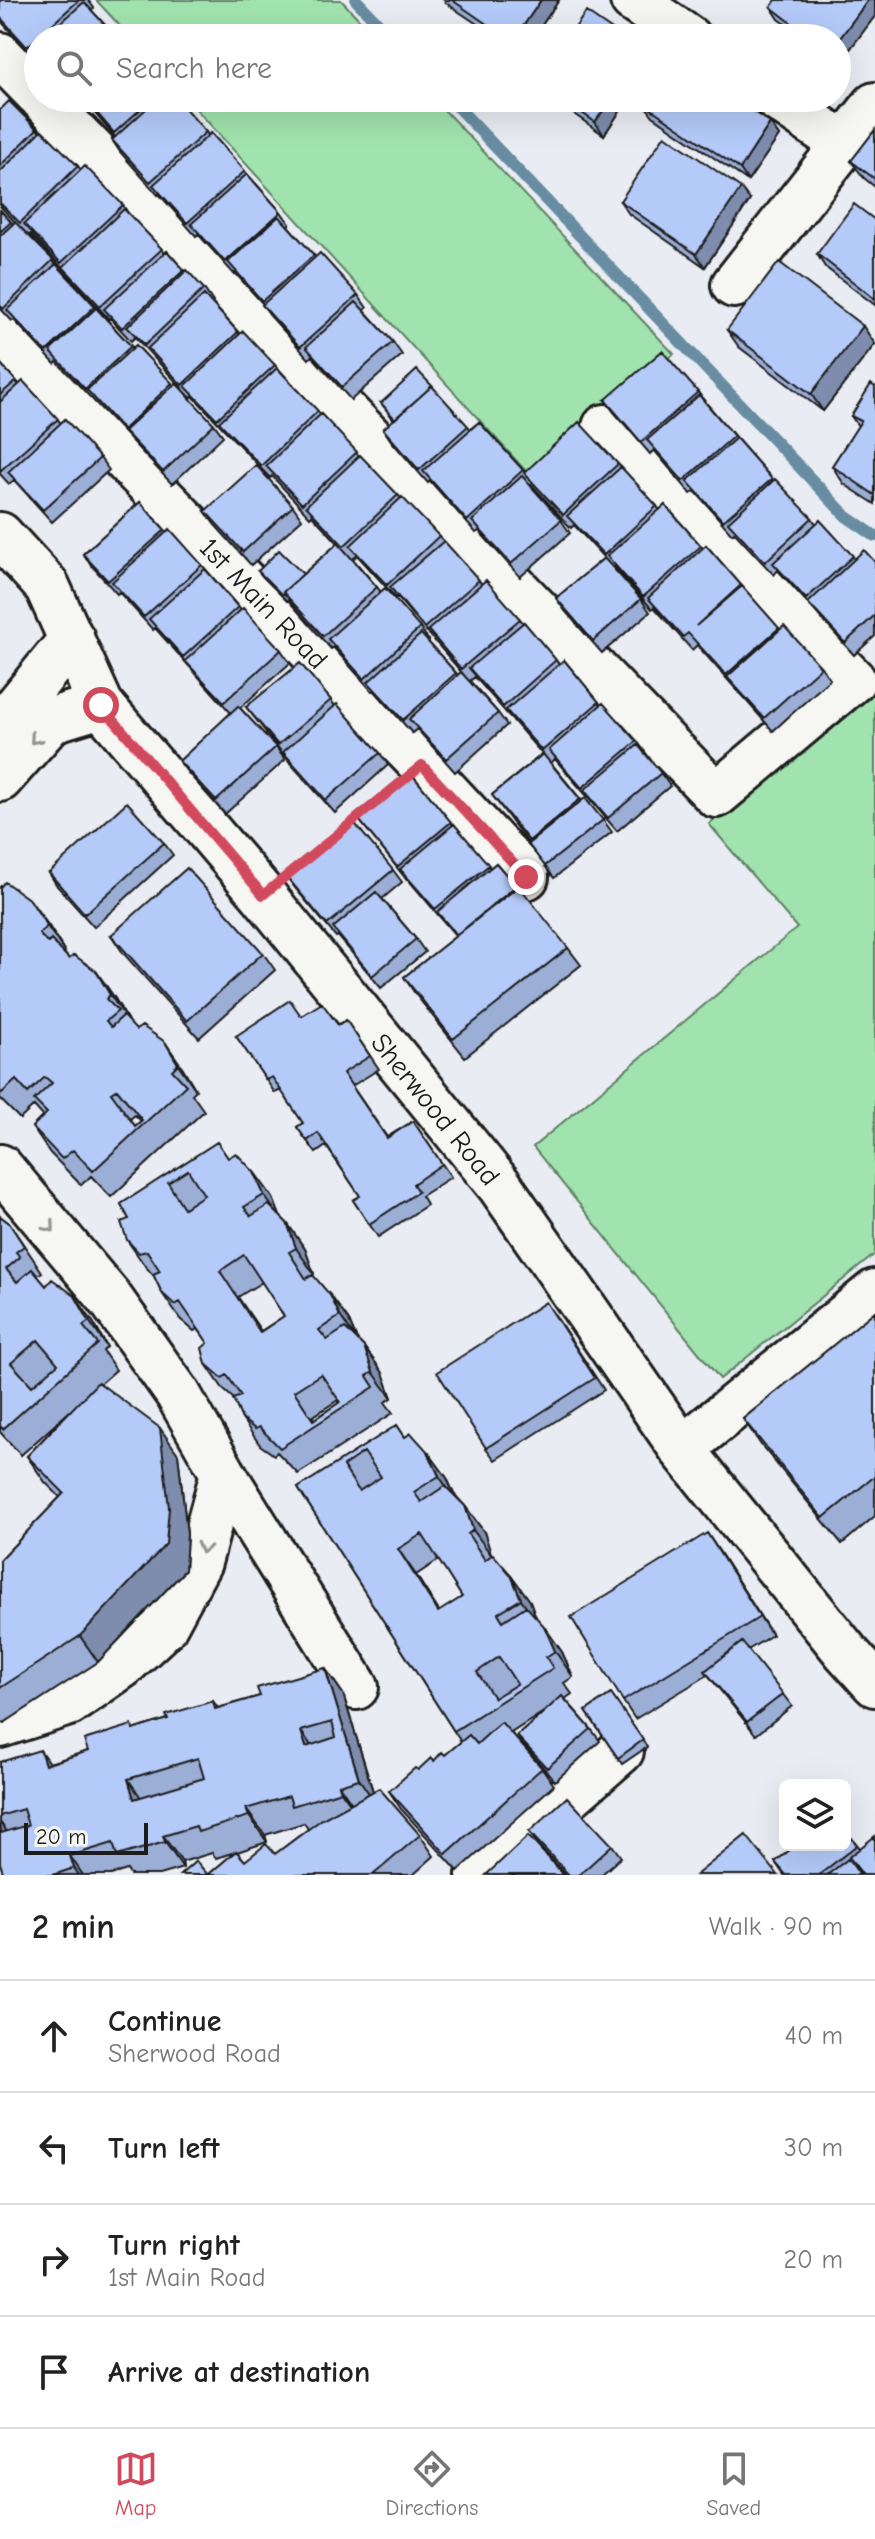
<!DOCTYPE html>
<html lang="en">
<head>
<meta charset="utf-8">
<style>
  body { margin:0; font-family:"Comic Neue",sans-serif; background:#f6f6f6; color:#222 }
  .controls { position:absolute; right:24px; bottom:24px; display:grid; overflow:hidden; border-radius:12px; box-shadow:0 8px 32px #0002 }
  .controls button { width:72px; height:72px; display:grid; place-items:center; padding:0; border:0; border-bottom:2px solid #e0e0e0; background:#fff; color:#222; font:40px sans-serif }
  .scale { position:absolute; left:24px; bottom:20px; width:124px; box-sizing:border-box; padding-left:8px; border:4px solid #1c1c1c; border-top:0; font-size:22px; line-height:28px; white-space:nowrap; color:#1c1c1c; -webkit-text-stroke:6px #f6f6f2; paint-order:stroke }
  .stop { position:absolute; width:24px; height:24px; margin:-18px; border:6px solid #d1495b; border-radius:50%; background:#fff }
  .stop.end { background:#d1495b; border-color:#fff; box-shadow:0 2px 8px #0008 }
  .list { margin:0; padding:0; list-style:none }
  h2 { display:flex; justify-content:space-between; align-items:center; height:104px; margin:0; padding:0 32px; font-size:34px }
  h2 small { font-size:26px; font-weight:400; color:#767676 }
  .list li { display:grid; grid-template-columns:52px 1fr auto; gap:24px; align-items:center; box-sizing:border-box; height:112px; padding:0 32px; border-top:2px solid #e0e0e0 }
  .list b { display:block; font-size:30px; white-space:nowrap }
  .list p { margin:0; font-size:26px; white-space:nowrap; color:#767676 }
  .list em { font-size:26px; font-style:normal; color:#767676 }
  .icon { flex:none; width:44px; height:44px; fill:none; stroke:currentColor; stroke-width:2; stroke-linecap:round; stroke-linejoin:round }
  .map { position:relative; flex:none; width:875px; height:1875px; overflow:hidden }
  .search { position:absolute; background:#fff; box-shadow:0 8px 32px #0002; left:24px; right:24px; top:24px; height:88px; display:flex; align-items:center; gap:20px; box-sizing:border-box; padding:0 28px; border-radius:44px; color:#767676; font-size:30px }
  .sheet { height:552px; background:#fff }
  nav { display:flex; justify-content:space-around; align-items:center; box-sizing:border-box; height:112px; border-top:2px solid #e0e0e0; background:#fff; font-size:22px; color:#767676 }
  nav a { display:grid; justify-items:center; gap:4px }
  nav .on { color:#d1495b }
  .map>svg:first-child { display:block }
</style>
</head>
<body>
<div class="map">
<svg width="875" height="1875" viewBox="0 0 875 1875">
  <rect width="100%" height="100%" fill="#e9edf3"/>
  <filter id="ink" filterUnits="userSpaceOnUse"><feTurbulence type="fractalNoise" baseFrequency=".0125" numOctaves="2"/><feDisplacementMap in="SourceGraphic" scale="16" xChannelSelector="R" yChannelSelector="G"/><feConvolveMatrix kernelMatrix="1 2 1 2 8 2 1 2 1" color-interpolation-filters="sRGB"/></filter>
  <g filter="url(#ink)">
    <path fill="#a1e3ae" stroke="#5e8065" stroke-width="2" d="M96,0h245l36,38h-246z
      M186,98h247l241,256 -140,126z
      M875,678v576l-155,125 -187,-232 264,-219 -88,-104z"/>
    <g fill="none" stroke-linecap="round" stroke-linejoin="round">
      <path stroke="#688da2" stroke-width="12" d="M356,0l36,38
        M449,98l397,418 29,20"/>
      <defs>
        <path id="minor" d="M633,0l55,38
          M0,55l38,39
          M42,98l674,697 137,-115 -248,-253
          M776,98l69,47
          M734,285l141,-180
          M0,331l422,434 104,112
          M0,535l47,51 54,119 162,190 237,291 182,263 164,203 29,32
          M0,727l72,-88
          M0,779l52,-59 49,-15
          M0,1167l109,130 69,97 45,79 133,214
          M682,1449l193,-157
          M0,1725l69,-22 53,-37 42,-39 35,-65 24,-89
          M479,1875l142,-124"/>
      </defs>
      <use href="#minor" stroke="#1c1c1c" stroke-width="50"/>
      <use href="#minor" stroke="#f6f6f2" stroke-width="44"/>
    </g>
    <path fill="#9baed6" stroke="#1c1c1c" stroke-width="2" fill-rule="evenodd" d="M0,0h88l6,8 -3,2 26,28h-79v22l-1,-1 -1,1 -36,-40z
      M444,0h115l-26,38h-35l-52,-35z
      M875,0v16l-37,49 -1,-1v-26h-33l-25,-19 -8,-12z
      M73,98h84l49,34 2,3 3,-2 70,79 9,12 -2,2 27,31 43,38 9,13 -3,2 29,32 9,13 -51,45 -39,-44 -3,3 -38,-42 -8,-13 -28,-31 -1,1 -36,-40 -2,2 -37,-42 -1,1 -38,-43 -8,-12 3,-3 -27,-32 -5,4z
      M551,98h78l-25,37z
      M644,104l126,19 9,13 -31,45 -95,-65z
      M0,110l37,19 41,37 3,4 42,35 5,8 37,40 2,-2 19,21 18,17 9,13 -1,1 28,31 35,31 84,91 80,80 43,48 38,35 39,45 5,-4 37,45 36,36 33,45 -53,45 -62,-72 -4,4 31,38 21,19 9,12 -58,46 -62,-83 50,-41 -67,-77 -5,4 28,32 9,12 -52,47 -38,-43 -5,4 -38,-43 -2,1 -39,-44 -2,2 -43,-49 -1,1 -24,-24 -5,-6 45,3 35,-31 -26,-28 -2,2 -38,-41 -2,2 -77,-82 -2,2 -56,-61 -4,4 -21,-23 -1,1 -37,-40 -6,-7 -35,-38 -2,1 104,113 3,-3 37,40 41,39 9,12 -51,48 -115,-122 -2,2 -41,-44 -2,1 -12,-13v-98l13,14 2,-2 -15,-16zM357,555l39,43 1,-1 66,77 -5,1 -30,-33 1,-1 -9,-13 -39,-36 -28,-33z
      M875,130v57l-11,-9 -13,-17z
      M750,200l-45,67 -76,-53 -9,-13z
      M875,220v85l-50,-38 -8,-13z
      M727,330l148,14 -52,67 -84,-64z
      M0,363l19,22 81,73 9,12 -57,52 -38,-42 -5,4 -9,-10z
      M875,387v117l-31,-20 -12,-18 26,-40 -7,-10z
      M698,392l9,12 29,34 37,42 39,38 4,6 39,35 20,3v74l-21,19 -76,-85 -4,5 -40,-43 -2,2 -37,-43 -4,3 -37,-44 -4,4 -36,-42 -9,-12z
      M381,403l87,23 2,3 9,-7 46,50 93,-8 42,46 5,-5 38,43 3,-3 74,85 41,37 9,12 -57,52 -76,-86 -5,5 -38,-43 -2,2 -38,-43 -1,2 28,31 9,13 -48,41 -37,-42 -9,-13 48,-40 -30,-33 -3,3 -40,-44 -1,1 31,35 9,13 -50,44 -41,-46 -3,2 -46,-52 -2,2 -36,-41 -9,-13 11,-9z
      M140,502l27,30 35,33 39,45 40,40 9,13 -50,45 36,39 9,13 -60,54 -37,-41 -9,-12 52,-48 -76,-85 -2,2 -34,-38 -2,2 -25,-28 -9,-12z
      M293,506l9,13 -51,46 -37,-41 -9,-13z
      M331,700l4,6 45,47 8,12 -53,48 -43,-48 -46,-58z
      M410,772l43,53 1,-1 36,44 6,-5 72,85 13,17 -116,92 -49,-62 -12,-18 52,-41 -49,-58 -1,1 -50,-63z
      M164,843l9,12 -79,72 -37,-41 -8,-13z
      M393,870l9,12 -20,17 34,40 9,13 -44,36 -43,-52 -2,1 -41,-49 -9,-12z
      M0,887l30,13 35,52 -1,1 5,6 27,12 18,26 14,24 -1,1 9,8 29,12 31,48 -4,4 12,17 -93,86 -20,-21 -10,9 -31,-32 -18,-26 11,-11 -9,-10 -14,13 -20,-20zM135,1115l6,6 -6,5 -5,-7z
      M111,935l152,18 12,17 -76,68 -76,-85z
      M346,1020l33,49 -27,17 35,51 26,-16 38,56 -30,19 6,9 -49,32 -25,-37 7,-4 -34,-50 -10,7 -19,-26 6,-4 -22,-33 -6,3 -39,-57 102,-11z
      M217,1142l11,16 26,14 19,26 7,18 7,7 18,26 9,25 -5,3 21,18 19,26 7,18 8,8 19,26 9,25 -7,4 8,11 -95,61 -21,-22 -3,3 -14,-10 -18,-26 -8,-20 -10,-9 -18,-26 2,-21 -10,-14 -4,2 -14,-12 -18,-26 -8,-17 -9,-10 -18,-26 2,-21 -8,-15zM262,1282l22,34 -23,15 -23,-34zM338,1400l2,2 -26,17 -2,-2z
      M0,1216l9,7 33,49 -5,4 9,10 47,36 14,25 -4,4 13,19 -16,14 78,70 9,80 -2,36 -87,92 -94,61 -4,-2v-161l60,-63 -15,-15 -18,-26 43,-45 -49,44 -21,-23z
      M875,1311v205l-33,28 -81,-99 -18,-26z
      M555,1315l49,75 -109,70 -9,-12z
      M397,1425l8,12 23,15 19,26 7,16 11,12 19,26 7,23 20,20 19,26 6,17 26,34 11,25 -9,6 8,11 -7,5 26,30 9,12 -45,40 -29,-33 -9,-12 28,-25 -34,22 31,35 12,17 -96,86 -57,-62 -12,-18 29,-21 27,-15 16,-13 -163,-254zM439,1560l23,37 -23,15 -23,-37z
      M719,1551l53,84 -24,15 44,56 -36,29 -48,-60 -73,44 -12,-18z
      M325,1668l18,26 30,97 47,44 14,21 -21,19h-205l27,-23 -19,6 -4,-5 -30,9 1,6 -24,7h-29l-3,-5 -16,5h-107l-4,-12v-101l49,1 39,-12 46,-21 34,-11 45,-18 5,7 42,-12zM304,1823l4,6 -33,25 -30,7 -8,-9 30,-10 -2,-7z
      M611,1694l36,53 -25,17 -36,-53z
      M845,1830l15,18 15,27h-13l-7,-9 -1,1 6,8h-76l-9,-13z
      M529,1832l83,13 9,12 -20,18h-35l-28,-30z"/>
    <path fill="#7e8dae" stroke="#1c1c1c" stroke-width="2" d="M541,0h18l-26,38h-18z
      M868,0h7v16l-37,49 -1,-2v-21z
      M612,98h17l-25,37 -9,-13z
      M770,123l9,13 -31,45 -8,-12z
      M741,188l9,12 -45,67 -9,-13z
      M863,326l12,18 -52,67 -12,-17z
      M30,900l19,26 16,26 -18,-26z
      M96,971l18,26 14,24 -18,-26z
      M165,1042l18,26 13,22 -18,-26z
      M254,1172l19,26 9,23 -18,-26z
      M287,1223l18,26 9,25 -18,-26z
      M330,1295l19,26 9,21 -18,-26z
      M75,1296l18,26 14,25 -18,-26z
      M364,1347l19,26 9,25 -19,-26z
      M160,1428l18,26 9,80 -2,36 -87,92 -18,-26z
      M428,1452l19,26 10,24 -18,-26z
      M465,1506l19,26 8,24 -19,-26z
      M707,1533l12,18 53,84 -12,-18z
      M398,1549l18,26 40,63 -18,-26z
      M511,1575l19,26 9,24 -18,-26z
      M544,1626l18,26 11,25 -18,-26z
      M325,1668l18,26 34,111 -18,-26z
      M301,1731l18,26 -13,-10z
      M40,1750l18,26 -13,-11z
      M128,1779l18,26 -12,-6z
      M339,1785l18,26 3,6 -19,-26z
      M246,1809l19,26 2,7 -18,-26z
      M0,1822l15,21 -14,-10z
      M163,1836l19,26 1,6 -18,-26z
      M70,1856l13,19h-4l-5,-7z"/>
    <path fill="#b4caf9" stroke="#1c1c1c" stroke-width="2" fill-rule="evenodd" d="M0,0h79l-52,47 -27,-30z
      M452,0h89l-26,38h-8z
      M776,0h92l-31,42v-4h-26l-40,-31z
      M84,2l33,36h-73z
      M586,12l38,26h-56z
      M38,44v13l-7,-7z
      M84,98h69l-39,35z
      M158,98h18l30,34 -56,50 -38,-42z
      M561,98h51l-17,24z
      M648,98h85l37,25 -30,46 -96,-65z
      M9,101l28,28 -37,37v-56z
      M42,130l36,36 -58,57 -20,-20v-31z
      M875,130v49l-24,-18z
      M211,133l34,38 -58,52 -34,-38z
      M665,135l76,53 -45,66 -76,-53z
      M85,166l38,39 -62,58 -37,-39z
      M247,174l34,38 -56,50 -34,-38z
      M854,204l21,16v79l-58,-45z
      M124,209l38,40 -62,57 -37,-39z
      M0,210l11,12 -11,10z
      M279,216l35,39 -52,46 -34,-39z
      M15,222l38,38 -50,49 -3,-4v-69z
      M167,251l17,19 -62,58 -18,-19z
      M320,253l38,42 -58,52 -38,-42z
      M779,262l84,64 -52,68 -84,-64z
      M56,264l39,42 -49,46 -39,-42z
      M187,270l17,19 -59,56 -18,-18z
      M204,295l34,37 -56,53 -34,-37z
      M356,302l37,40 -51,45 -36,-40z
      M96,308l35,38 -46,43 -35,-38z
      M243,331l32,34 -58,54 -32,-33z
      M136,345l36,38 -49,47 -36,-40z
      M662,351l36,41 -57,50 -36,-42z
      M0,363l16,18 -16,14z
      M277,368l41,43 -57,55 -42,-44z
      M417,370l17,18 -2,-2 -37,33 -14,-16z
      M23,381l35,38 -58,52v-69z
      M176,383l38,41 -51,48 -39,-41z
      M871,384l4,3v108l-43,-29 29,-45 -10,-5z
      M432,386l36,40 -49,44 -36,-41z
      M699,395l35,41 -51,45 -36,-41z
      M321,414l36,38 -55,52 -36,-38z
      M65,419l35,39 -57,52 -35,-38z
      M479,422l44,48 -56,51 -44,-50z
      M579,422l39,42 -55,51 -39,-42z
      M736,438l36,41 -49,42 -36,-40z
      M360,455l38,40 -54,51 -38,-40z
      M256,465l37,41 -50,46 -38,-41z
      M621,467l36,39 -53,49 -37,-39z
      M522,476l39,44 -50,44 -39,-43z
      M775,479l37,39 -47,44 -37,-40z
      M402,497l37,39 -52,49 -37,-39z
      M140,502l25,28 -57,51 -25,-27z
      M665,505l36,41 -58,51 -36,-41z
      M820,520l33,36 -47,43 -33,-36z
      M170,529l32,36 -58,52 -32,-35z
      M444,541l35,39 -55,48 -34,-41z
      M338,543l39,44 -54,49 -40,-44z
      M706,545l35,40 -45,41 46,-40 37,42 -53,47 -38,-42 -5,4 -35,-39z
      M279,550l24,24 -20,18 1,1 -2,2 -24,-24z
      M864,550l11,12v53l-30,28 -37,-40z
      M604,558l37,41 -48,42 -37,-43z
      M205,569l33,38 -55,50 -34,-38z
      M486,580l34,39 -59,50 -33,-39z
      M385,588l35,40 -56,51 -36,-40z
      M243,608l38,42 -57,52 -39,-41z
      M524,622l32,38 -53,47 -34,-39z
      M784,626l37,41 -57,51 -37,-41z
      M421,634l35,39 -53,47 -35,-38z
      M564,660l35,42 -57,49 -36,-41z
      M300,663l31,37 -53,45 -32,-38z
      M461,672l37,41 -52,46 -37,-40z
      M603,703l34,38 -55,47 -33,-38z
      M337,704l43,49 -54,47 -43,-48z
      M238,706l38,41 -60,54 -37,-40z
      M638,745l23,28 -53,45 -24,-28z
      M543,754l37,45 -51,42 -37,-46z
      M410,772l41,50 -54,45 -41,-51z
      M585,798l18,22 -58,46 -17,-22z
      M127,802l37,41 -79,71 -36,-41z
      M352,820l41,50 -66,55 -41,-49z
      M454,824l35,41 -54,44 -35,-40z
      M496,863l20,23 -59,49 -20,-23z
      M187,868l76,85 -76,68 -76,-86z
      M5,882l25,18 17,26 -8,8 9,9 3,-3 18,19 5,-4 22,16 14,24 -4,4 12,12 -12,10 5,6 12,-11 13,14 6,-4 23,16 13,22 -6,6 14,15 -93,86 -20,-21 -11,9 -30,-32 15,-14 -13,-13 18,-17 -7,-6 -17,16 -12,-13 -14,13 -2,-1v-205zM117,1089l25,31 -7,6 -24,-33z
      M519,886l49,62 -115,91 -49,-62z
      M376,892l40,47 -44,37 -39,-48z
      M290,1000l11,16 21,-13 16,22 8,-5 24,36 -27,17 44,65 26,-17 29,43 -29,20 5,8 -49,32 -16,-24 7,-4 -42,-63 -11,8 -10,-14 6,-4 -31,-46 -6,3 -30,-44z
      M217,1142l11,16 8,-5 18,19 10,23 -20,12 7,9 18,-11 18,18 9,25 -7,4 17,27 7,-4 17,20 10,21 -21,14 8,10 18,-12 19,19 9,25 -6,4 7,11 -94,61 -21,-21 -4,2 -13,-10 -9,-20 8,-3 -14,-21 -5,3 -16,-14 -4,-16 6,-5 -28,-41 -5,3 -13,-12 -9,-19 7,-3 -13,-20 -8,2 -12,-13 -6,-18 8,-3 -8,-15zM188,1170l16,25 -20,13 -16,-25zM244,1255l40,61 -24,16 -40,-61zM321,1374l19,28 -27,18 -19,-29z
      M0,1216l9,7 15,23 -8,6 4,5 -14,12 11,13 15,-13 14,17 6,-7 23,17 14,25 -6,5 15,18 -95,85 -3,-3zM38,1340l20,24 -26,22 -21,-23z
      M546,1302l49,76 -109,70 -49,-76z
      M875,1311v165l-52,42 -80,-99z
      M98,1382l62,46 9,80 -3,36 -86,92 -80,52v-128l64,-67 -37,-37z
      M397,1425l8,12 6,-4 17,19 11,24 -25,16 7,10 24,-16 20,20 8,24 -5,4 17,26 8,-6 18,21 10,24 -23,14 5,8 23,-15 18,20 11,25 -9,6 7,11 -99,63 -156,-243zM364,1452l17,25 -22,14 -16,-25zM422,1534l40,63 -24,15 -40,-63zM499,1657l18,27 -23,14 -17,-26z
      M707,1533l53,84 -137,84 -52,-84z
      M742,1642l41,52 -36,28 -42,-51z
      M325,1668l34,111 -20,6 2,6 -49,15 -3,-10 -43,13 3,7 -51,16 -2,-6 -33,10 2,6 -48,14 -4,-13 -43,13 4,12 -21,7h-49l-4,-12v-34l1,4 27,-8 -5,-16 -23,7v-54l40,-12 5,15 43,-14 -4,-11 48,-15 1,5 35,-11 -2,-4 47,-14 2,8 45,-13 -3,-8zM332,1722l4,15 -30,10 -5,-16zM198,1758l6,20 -70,21 -6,-20z
      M611,1694l32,46 -25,18 -32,-47z
      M562,1696l29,33 -44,39 -30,-32z
      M501,1722l41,46 -96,86 -57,-63 26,-23 3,2 13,-12 3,3 8,-9 3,3 24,-20 8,9z
      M379,1788l41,47 -47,40h-165l28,-24 9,10 21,-17 9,10 47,-35z
      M567,1797l45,48 -33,30h-10l-40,-43z
      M845,1830l12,15 -38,30h-33l-11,-13 21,-17h49z
      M746,1835l32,40h-82z
      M528,1836l36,39h-78z
      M875,1836v39h-12l-14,-18z
      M848,1859l12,16h-33z
      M196,1861l12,14h-28z"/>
    <defs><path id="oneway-chevron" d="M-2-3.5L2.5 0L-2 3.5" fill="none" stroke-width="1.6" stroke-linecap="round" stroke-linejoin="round" transform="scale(2)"/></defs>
    <g stroke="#949492">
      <use href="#oneway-chevron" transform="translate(35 739) rotate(131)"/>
      <use href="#oneway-chevron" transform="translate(50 1227) rotate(50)"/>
      <use href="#oneway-chevron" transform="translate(203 1548) rotate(105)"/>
    </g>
  </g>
  <g fill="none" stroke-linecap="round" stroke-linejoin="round" filter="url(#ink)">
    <path stroke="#d1495b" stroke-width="10" d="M101,705l162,190 159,-130 104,112"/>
  </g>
  <g text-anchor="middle" stroke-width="6" stroke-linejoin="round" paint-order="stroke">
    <g font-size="28" fill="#1c1c1c" stroke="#f6f6f2">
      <text transform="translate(264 603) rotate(46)" y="10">1st Main Road</text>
      <text transform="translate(436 1109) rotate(51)" y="10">Sherwood Road</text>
    </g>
  </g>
</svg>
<div class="controls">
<button><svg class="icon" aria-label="layers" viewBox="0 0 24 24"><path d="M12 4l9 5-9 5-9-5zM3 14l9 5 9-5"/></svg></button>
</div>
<div class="scale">20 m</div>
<div class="stop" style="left:101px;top:705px"></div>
<div class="stop end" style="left:526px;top:877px"></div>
<div class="search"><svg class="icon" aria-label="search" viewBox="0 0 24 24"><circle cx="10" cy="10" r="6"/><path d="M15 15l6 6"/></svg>Search here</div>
</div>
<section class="sheet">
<h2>2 min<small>Walk · 90 m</small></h2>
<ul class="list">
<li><svg class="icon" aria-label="ahead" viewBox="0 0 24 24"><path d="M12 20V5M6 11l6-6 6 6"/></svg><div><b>Continue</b><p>Sherwood Road</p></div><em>40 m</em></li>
<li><svg class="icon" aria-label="left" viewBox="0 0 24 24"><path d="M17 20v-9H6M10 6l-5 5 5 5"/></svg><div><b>Turn left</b></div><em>30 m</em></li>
<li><svg class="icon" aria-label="right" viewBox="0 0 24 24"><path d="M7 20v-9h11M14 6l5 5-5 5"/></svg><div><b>Turn right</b><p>1st Main Road</p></div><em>20 m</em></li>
<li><svg class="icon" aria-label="arrive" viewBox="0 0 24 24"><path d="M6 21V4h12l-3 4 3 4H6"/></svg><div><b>Arrive at destination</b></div></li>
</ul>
</section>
<nav>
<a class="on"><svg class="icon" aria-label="map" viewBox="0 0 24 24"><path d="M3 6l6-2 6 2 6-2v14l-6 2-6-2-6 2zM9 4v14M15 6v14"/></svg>Map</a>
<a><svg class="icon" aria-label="directions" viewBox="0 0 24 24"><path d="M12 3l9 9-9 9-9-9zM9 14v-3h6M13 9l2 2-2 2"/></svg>Directions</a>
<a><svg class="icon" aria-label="saved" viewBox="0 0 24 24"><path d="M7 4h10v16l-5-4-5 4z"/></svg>Saved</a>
</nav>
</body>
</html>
